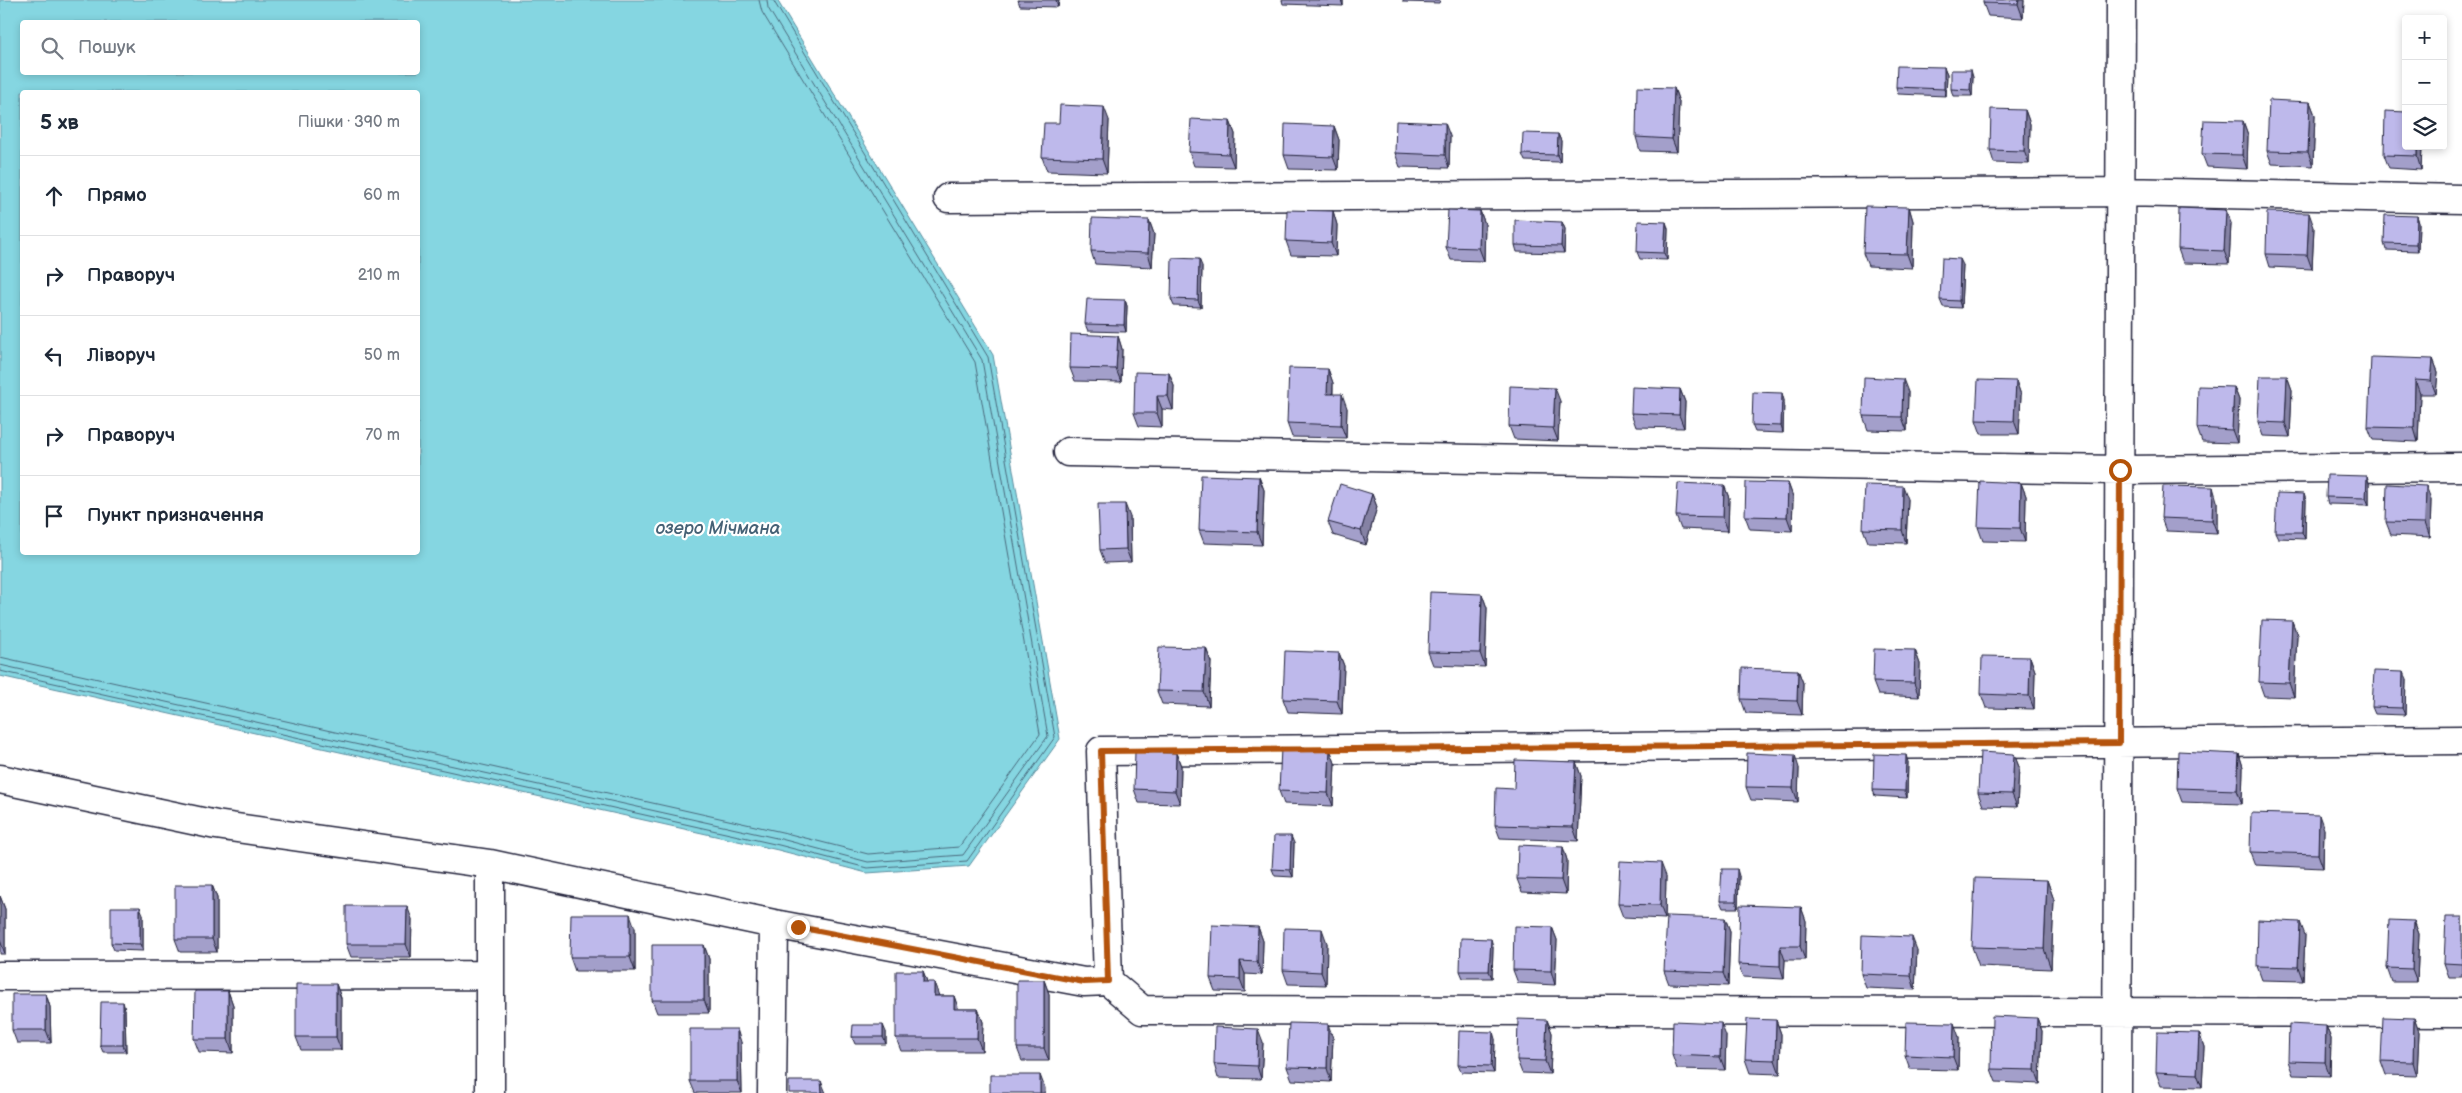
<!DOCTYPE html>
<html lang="uk">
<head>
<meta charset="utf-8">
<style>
  body { margin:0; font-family:"Balsamiq Sans",sans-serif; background:#f2f2f3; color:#1f2937 }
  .controls { position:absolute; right:15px; top:15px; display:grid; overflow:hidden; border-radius:5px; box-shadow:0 2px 8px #0003 }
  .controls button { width:45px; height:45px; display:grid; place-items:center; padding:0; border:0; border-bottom:1px solid #e0e1e3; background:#fff; color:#1f2937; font:25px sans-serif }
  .stop { position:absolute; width:15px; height:15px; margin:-11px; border:4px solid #b45309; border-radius:50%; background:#fff }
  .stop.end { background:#b45309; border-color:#fff; box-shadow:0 1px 5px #0008 }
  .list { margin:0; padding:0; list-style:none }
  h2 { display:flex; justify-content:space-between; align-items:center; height:65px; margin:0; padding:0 20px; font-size:21px }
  h2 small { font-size:16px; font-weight:400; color:#747a83 }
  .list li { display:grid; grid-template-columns:32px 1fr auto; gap:15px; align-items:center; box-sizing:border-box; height:80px; padding:0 20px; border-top:1px solid #e0e1e3 }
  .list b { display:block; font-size:19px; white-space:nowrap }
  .list em { font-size:16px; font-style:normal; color:#747a83 }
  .icon { flex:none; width:28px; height:28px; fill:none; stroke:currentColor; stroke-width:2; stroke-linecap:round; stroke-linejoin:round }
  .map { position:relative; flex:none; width:2462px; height:1093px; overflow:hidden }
  .search { position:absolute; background:#fff; box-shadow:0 2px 8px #0003; left:20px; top:20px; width:400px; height:55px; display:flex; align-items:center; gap:12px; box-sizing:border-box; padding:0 18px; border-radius:5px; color:#747a83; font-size:19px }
  .panel { position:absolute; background:#fff; box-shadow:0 2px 8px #0003; left:20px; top:90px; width:400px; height:465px; border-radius:5px }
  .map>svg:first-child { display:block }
</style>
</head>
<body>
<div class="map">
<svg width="2462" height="1093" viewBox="0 0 2462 1093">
  <rect width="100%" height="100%" fill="#fff"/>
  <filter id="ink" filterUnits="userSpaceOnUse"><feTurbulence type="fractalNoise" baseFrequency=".02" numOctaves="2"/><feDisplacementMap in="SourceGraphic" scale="10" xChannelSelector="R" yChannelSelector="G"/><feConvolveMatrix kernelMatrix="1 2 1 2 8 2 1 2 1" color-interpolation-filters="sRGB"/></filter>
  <g filter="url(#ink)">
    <path fill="#85d6e1" stroke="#5d8e9f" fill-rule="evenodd" d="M0,0h777l216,355 67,384 -91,127 -102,7 -89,-23 -778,-174zM22,22h396v50h-396zM22,92h396v460h-396z"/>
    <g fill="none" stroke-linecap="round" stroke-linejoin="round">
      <path stroke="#4a6a7d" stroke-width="1" d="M0,657l782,175 86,22 91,-7 81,-113 -65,-372 -213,-350 -3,-12
        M0,665l781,174 87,23 95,-7 85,-119 -66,-376 -214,-352 -1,-8
        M0,671l779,174 88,23 100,-7 88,-124 -67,-380 -215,-357"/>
      <defs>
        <path id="minor" d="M948,198l1172,-6 342,7
          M1068,452l1052,18 342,-3
          M0,779l216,46 274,39 284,60 310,58 24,-1 34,29 1320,3
          M0,976l490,-1
          M1108,981l-7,-230 1361,-11
          M490,1093v-229
          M772,1093l2,-169
          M2117,1093l4,-1093"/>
      </defs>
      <use href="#minor" stroke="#22223b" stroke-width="31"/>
      <use href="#minor" stroke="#fff" stroke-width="28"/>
    </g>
    <path fill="#a39fca" stroke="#22223b" d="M1018,0h41l-1,7 -38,-1z
      M1282,0h61v6l-60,-2z
      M1403,0h37l-1,3 -36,-1z
      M2024,0l-1,18 -35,-2 -5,-13z
      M1944,67l3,7 -1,22 -48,-2 -2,-7z
      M1973,77l-1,19h-19l-2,-7z
      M1674,88l5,14 -2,50 -37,-1 -4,-14z
      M2310,102l5,13 -2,51 -41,-2 -5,-13z
      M2025,110l5,14 -1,40 -35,-1 -4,-13z
      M1109,120l-2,53 -60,-2 -5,-14z
      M1230,121l5,13 -1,33 -40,-1 -5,-14z
      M2243,121l5,14 -1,34 -40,-2 -5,-13z
      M1334,126l5,14 -1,30 -49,-1 -5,-14z
      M1558,134l3,7 -1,21 -35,-1 -3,-7z
      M1450,136l-1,32 -49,-1 -5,-14z
      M2422,146l-1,24 -32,-2 -5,-13z
      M1909,207l4,14 -1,47 -44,-2 -5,-13z
      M1333,211l4,14 -1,31 -45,-1 -5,-14z
      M1480,211l5,13 -1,37 -33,-1 -5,-13z
      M2417,216l2,7 -1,28 -32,-1 -2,-7z
      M1149,220l5,14 -2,33 -57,-3 -4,-13z
      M1562,222l3,7 -1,24 -47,-1 -2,-7z
      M1666,222l2,7 -1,31 -27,-1 -3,-7z
      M2231,223l-2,41 -46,-1 -5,-14z
      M2314,227l-2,42 -42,-2 -4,-13z
      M1963,265l-2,43 -18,-1 -3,-7z
      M1202,266l-1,41 -27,-1 -3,-7z
      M1125,300l2,6 -1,26 -38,-1 -3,-7z
      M1118,336l4,13 -1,33 -46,-1 -5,-13z
      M2433,359l5,13 -2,22h-16l-2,48 -45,-2 -5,-13z
      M1328,369l5,14v11l14,14 -1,30 -54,-1 -5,-14z
      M1169,373l5,13 -1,24 -11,-1v18l-23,-1 -5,-13z
      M2287,376l5,14 -2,47 -27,-1 -5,-14z
      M2016,381l5,14 -2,39h-38l-5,-14z
      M2234,387l5,13 -2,43 -35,-1 -5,-14z
      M1680,389l5,13 -1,26 -48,-1 -5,-14z
      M1908,392l-1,39 -39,-1 -5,-14z
      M1784,400l-1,33 -28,-1 -3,-7z
      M1560,401l-2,40 -44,-2 -5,-13z
      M2367,476l2,7v22l-41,-1 -2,-7z
      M1259,477l5,13 -2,55 -58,-2 -5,-13z
      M1788,483l5,14 -1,34 -42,-2 -5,-13z
      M2021,483l5,13 -1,46 -42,-1 -5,-14z
      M1724,485l5,13 -1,33 -47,-2 -5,-13z
      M1372,494l5,13 -11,38 -33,-10 -5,-13z
      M1908,499l-2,44 -38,-1 -5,-13z
      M2431,499l-1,38 -39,-2 -5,-13z
      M2306,500l-1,39 -27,-1 -3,-6z
      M2217,501v32l-51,-2 -5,-13z
      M1130,517l1,45 -26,1 -5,-13z
      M1482,594l5,14 -2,59 -52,-2 -5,-13z
      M2292,621l5,14 -3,62 -30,-1 -5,-14z
      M1206,648l5,14 -2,44 -47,-2 -5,-13z
      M1915,650l5,14 -1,33 -41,-2 -5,-13z
      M1339,653l5,13 -2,48 -54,-2 -5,-13z
      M2030,657l5,14 -1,38 -48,-1 -5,-14z
      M1798,670l5,13 -1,32 -56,-2 -5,-14z
      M2406,679l-1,36 -30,-1 -3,-7z
      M1330,749l5,14 -2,43 -49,-2 -5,-13z
      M1176,753l5,13 -1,38 -41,-1 -5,-14z
      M2014,754l5,13 -2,40 -34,-1 -5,-13z
      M2239,754l4,13 -1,37 -60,-2 -5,-14z
      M1576,762l5,14 -3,65 -78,-3 -5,-13z
      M1908,762l-1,36 -32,-2 -2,-6z
      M1799,768l-1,34 -47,-2 -5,-13z
      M2324,829l-1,39 -68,-3 -5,-13z
      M1294,843l-1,34 -18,-1 -3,-7z
      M1563,847l4,13 -1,34 -44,-2 -5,-13z
      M1666,876l-1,43 -42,-2 -5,-13z
      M1739,876l-1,32h-15l-3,-7z
      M2047,880l7,20 -3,69 -72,-3 -7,-19z
      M212,885l5,13v54h-37l-5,-13z
      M0,896l5,13v45h-5z
      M1801,907l5,14 -1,39h-20l-1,19 -41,-2 -5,-13z
      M143,914v37l-29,-1 -3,-7z
      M2462,917v60h-13l-5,-14z
      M1725,918l5,13 -2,55 -59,-2 -5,-13z
      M412,919l-1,38h-60l-5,-13z
      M2414,921l5,13 -2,48h-25l-5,-14z
      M1258,927l5,14 -1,34 -17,-1v18l-30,-1 -5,-13z
      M1552,927l5,13 -2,45 -37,-2 -5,-13z
      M635,928v43h-60l-5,-14z
      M2305,935l-2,46 -41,-1 -5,-14z
      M1327,943l-1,42 -38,-1 -5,-14z
      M704,945l5,14v54h-52l-5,-13z
      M1493,946l-1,32h-29l-3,-7z
      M1917,950l-2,40 -49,-2 -5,-14z
      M923,971l4,11 12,14h15l4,13h20l5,13 -1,29h-81l-5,-13z
      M1044,980l5,14v67h-27l-5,-13z
      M336,984l5,14v52h-40l-5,-13z
      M228,991l5,14v48l-34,-1 -5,-13z
      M46,994l4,13 1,36h-34l-5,-13z
      M125,1009l1,43h-23l-3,-7z
      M2037,1018l5,13 -2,53 -44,-2 -5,-13z
      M2414,1018l5,14 -2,44 -31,-1 -5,-14z
      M1547,1020l5,13 -2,41 -28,-1 -5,-13z
      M1776,1020l5,14 -1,40 -30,-1 -5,-14z
      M2326,1026l5,13 -1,37 -37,-1 -5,-14z
      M886,1032v12h-31l-3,-7z
      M2199,1033l5,14 -2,40 -41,-1 -5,-14z
      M1726,1036l-1,34 -48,-1 -5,-14z
      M1959,1037l-1,33 -48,-1 -5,-14z
      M1333,1038l-2,44 -39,-2 -5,-13z
      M1495,1039l-1,34 -33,-1 -3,-7z
      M741,1042l1,51h-47l-5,-12z
      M1263,1042l-2,37 -43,-1 -4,-14z"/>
    <path fill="#8582a4" stroke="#22223b" d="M1056,0h3l-1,7z
      M1341,0h2v6z
      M2019,0h5l-1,18 -5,-14z
      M1944,67l3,7 -1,22 -2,-7z
      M1971,70l2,7 -1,19 -2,-6z
      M1674,88l5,14 -2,50 -5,-13z
      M2310,102l5,13 -2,51 -5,-14z
      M1104,107l5,13 -2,53 -5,-14z
      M2025,110l5,14 -1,40 -5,-13z
      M1230,121l5,13 -1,33 -5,-13z
      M2243,121l5,14 -1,34 -5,-14z
      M1445,123l5,13 -1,32 -4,-13z
      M1334,126l5,14 -1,30 -5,-13z
      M1558,134l3,7 -1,21 -3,-7z
      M2417,146h5l-1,24 -4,-14z
      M1909,207l4,14 -1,47 -5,-14z
      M2226,210l5,13 -2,41 -5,-13z
      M1333,211l4,14 -1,31 -5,-13z
      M1480,211l5,13 -1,37 -5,-13z
      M2309,213l5,14 -2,42 -5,-14z
      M2417,216l2,7 -1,28 -2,-7z
      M1149,220l5,14 -2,33 -4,-14z
      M1562,222l3,7 -1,24 -3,-7z
      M1666,222l2,7 -1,31 -3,-7z
      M1199,259l3,7 -1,41 -3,-7z
      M1960,259l3,6 -2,43 -2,-7z
      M1125,300l2,6 -1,26 -2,-7z
      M1118,336l4,13 -1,33 -5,-13z
      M2433,359l5,13 -2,22 -5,-13z
      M1328,369l5,14 -1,24 -5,-13z
      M1169,373l5,13 -1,24 -5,-14z
      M2287,376l5,14 -2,47 -5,-14z
      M1903,379l5,13 -1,39 -5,-14z
      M2415,380l5,14 -2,48 -4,-14z
      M2016,381l5,14 -2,39 -5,-13z
      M2234,387l5,13 -2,43 -5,-13z
      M1555,388l5,13 -2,40 -5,-13z
      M1680,389l5,13 -1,26 -5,-13z
      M1782,393l2,7 -1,33 -2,-7z
      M1342,394l5,14 -1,30 -5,-13z
      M1157,396l5,13v18l-5,-14z
      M2367,476l2,7v22l-3,-7z
      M1259,477l5,13 -2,55 -5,-13z
      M1788,483l5,14 -1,34 -5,-14z
      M2021,483l5,13 -1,46 -5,-14z
      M1724,485l5,13 -1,33 -5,-14z
      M1903,486l5,13 -2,44 -4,-13z
      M2426,486l5,13 -1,38 -5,-14z
      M2213,487l4,14v32l-5,-13z
      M1372,494l5,13 -11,38 -5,-14z
      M2304,494l2,6 -1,39 -3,-7z
      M1125,504l5,13 1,45 -5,-13z
      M1482,594l5,14 -2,59 -5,-14z
      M2292,621l5,14 -3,62 -5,-14z
      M1206,648l5,14 -2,44 -5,-14z
      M1915,650l5,14 -1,33 -5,-14z
      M1339,653l5,13 -2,48 -5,-13z
      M2030,657l5,14 -1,38 -5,-13z
      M1798,670l5,13 -1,32 -5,-14z
      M2403,672l3,7 -1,36 -3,-7z
      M1330,749l5,14 -2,43 -5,-13z
      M1176,753l5,13 -1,38 -5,-13z
      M2014,754l5,13 -2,40 -5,-13z
      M2239,754l4,13 -1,37 -5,-14z
      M1795,755l4,13 -1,34 -5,-14z
      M1906,755l2,7 -1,36 -2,-7z
      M1576,762l5,14 -3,65 -5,-14z
      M2319,815l5,14 -1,39 -5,-14z
      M1291,836l3,7 -1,34 -3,-7z
      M1563,847l4,13 -1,34 -5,-14z
      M1661,863l5,13 -1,43 -5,-14z
      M1737,869l2,7 -1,32 -2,-7z
      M2047,880l7,20 -3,69 -7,-20z
      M212,885l5,13v54l-5,-13z
      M0,896l5,13v45l-5,-14z
      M407,906l5,13 -1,38 -5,-13z
      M140,907l3,7v37l-3,-7z
      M1801,907l5,14 -1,39 -5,-14z
      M630,914l5,14v43l-5,-14z
      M1725,918l5,13 -2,55 -5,-13z
      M2414,921l5,13 -2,48 -5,-13z
      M2300,922l5,13 -2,46 -5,-14z
      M1258,927l5,14 -1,34 -5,-13z
      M1552,927l5,13 -2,45 -4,-14z
      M1322,929l5,14 -1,42 -5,-13z
      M1912,937l5,13 -2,40 -4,-14z
      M1491,939l2,7 -1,32 -3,-7z
      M704,945l5,14v54l-5,-13z
      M1780,946l5,14 -1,19 -4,-13z
      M1240,961l5,13v18l-5,-13z
      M923,971l5,13 -5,-2z
      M1044,980l5,14v67l-5,-13z
      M934,982l5,14h-5z
      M336,984l5,14v52l-5,-13z
      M228,991l5,14v48l-5,-14z
      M46,994l4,13 1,36 -5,-13z
      M954,996l5,14 -5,-1z
      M123,1002l2,7 1,43 -3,-7z
      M978,1009l5,13 -1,29 -5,-13z
      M2037,1018l5,13 -2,53 -5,-14z
      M2414,1018l5,14 -2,44 -4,-14z
      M1547,1020l5,13 -2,41 -5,-13z
      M1776,1020l5,14 -1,40 -5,-14z
      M1721,1023l5,13 -1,34 -5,-13z
      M1954,1023l5,14 -1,33 -5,-13z
      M1328,1024l5,14 -2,44 -4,-14z
      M883,1025l3,7v12l-3,-7z
      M2326,1026l5,13 -1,37 -5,-14z
      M737,1029l4,13 1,51 -5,-12z
      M1258,1029l5,13 -2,37 -4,-13z
      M1493,1032l2,7 -1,34 -3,-7z
      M2199,1033l5,14 -2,40 -5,-13z
      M1040,1075l5,13v5h-5z
      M821,1081l5,12h-4z"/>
    <path fill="#beb9eb" stroke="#22223b" d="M1983,0h36l-1,4 -35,-1z
      M1897,66l47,1v22l-48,-2z
      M1951,70h20l-1,20 -19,-1z
      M1637,87l37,1 -2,51 -36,-2z
      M2269,100l41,2 -2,50 -41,-1z
      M1060,105l44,2 -2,52 -60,-2 2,-34h15z
      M1991,109l34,1 -1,41 -34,-1z
      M2385,111l21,1v34h11v10l-33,-1z
      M1191,119l39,2 -1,33 -40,-2z
      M2204,120l39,1 -1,34 -40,-1z
      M1396,121l49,2v32l-50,-2z
      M1285,124l49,2 -1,31 -49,-2z
      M1523,133l35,1 -1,21 -35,-1z
      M1865,206l44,1 -2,47 -44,-1z
      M2179,208l47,2 -2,41 -46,-2z
      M1287,210l46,1 -2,32 -45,-2z
      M1448,210l32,1 -1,37 -33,-1z
      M2267,212l42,1 -2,42 -41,-1z
      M2385,215l32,1 -1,28 -32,-1z
      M1092,218l57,2 -1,33 -57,-2z
      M1515,220l47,2 -1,24 -46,-1z
      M1638,221l28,1 -2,31 -27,-1z
      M1172,258l27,1 -1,41 -27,-1z
      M1942,258l18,1 -1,42 -19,-1z
      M1087,299l38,1 -1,25 -39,-1z
      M1071,334l47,2 -2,33 -46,-1z
      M2371,357l62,2 -2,22 -16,-1 -1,48 -46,-1z
      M1289,368l39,1 -1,25h15l-1,31 -54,-2z
      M1135,372l34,1 -1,23h-11v17h-23z
      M2260,376h27l-2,47 -27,-1z
      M1864,377l39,2 -1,38 -39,-1z
      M1978,380l38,1 -2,40 -38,-1z
      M1510,386l45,2 -2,40 -44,-2z
      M2198,386l36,1 -2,43 -35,-2z
      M1632,387l48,2 -1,26 -48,-2z
      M1753,392l29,1 -1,33 -29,-1z
      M1201,475l58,2 -2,55 -58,-2z
      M2327,475l40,1 -1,22 -40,-1z
      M1980,481l41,2 -1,45 -42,-1z
      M1746,482l42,1 -1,34 -42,-1z
      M1678,483l46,2 -1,32 -47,-1z
      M1340,484l32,10 -11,37 -33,-9z
      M2387,484l39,2 -1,37 -39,-1z
      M1865,485l38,1 -1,44 -39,-1z
      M2163,486l50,1 -1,33 -51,-2z
      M2277,493l27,1 -2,38h-27z
      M1098,504h27l1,45 -26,1z
      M1430,592l52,2 -2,59 -52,-1z
      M2262,620l30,1 -3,62 -30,-1z
      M1159,647l47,1 -2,44 -47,-1z
      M1874,649l41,1 -1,33 -41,-1z
      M1285,651l54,2 -2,48 -54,-2z
      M1982,656l48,1 -1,39 -48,-2z
      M1742,668l56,2 -1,31 -56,-2z
      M2374,671l29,1 -1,36 -30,-1z
      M1281,748l49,1 -2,44 -49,-2z
      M1135,751l41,2 -1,38 -41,-2z
      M2178,751l61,3 -2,36 -60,-2z
      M1980,752l34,2 -2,40 -34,-1z
      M1747,753l48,2 -2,33 -47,-1z
      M1874,754l32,1 -1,36 -32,-1z
      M1515,760l61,2 -3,65 -78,-2 1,-37 18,1z
      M2251,813l68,2 -1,39 -68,-2z
      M1274,836h17l-1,34 -18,-1z
      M1518,845l45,2 -2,33 -44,-1z
      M1620,861l41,2 -1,42 -42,-1z
      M1722,869h15l-1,32h-16z
      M1975,878l72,2 -3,69 -72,-2z
      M175,885h37v54h-37z
      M1740,905l61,2 -1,39h-20v20l-42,-2z
      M346,906h61l-1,38h-60z
      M111,907h29v37l-29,-1z
      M571,914h59v43h-60z
      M1667,916l58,2 -2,55 -59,-2z
      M2446,917h16v47l-18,-1z
      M2258,920l42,2 -2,45 -41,-1z
      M2389,920l25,1 -2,48 -25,-1z
      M1212,925l46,2 -1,35 -17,-1v18l-30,-1z
      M1514,926l38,1 -1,44 -38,-1z
      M1284,928l38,1 -1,43 -38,-2z
      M1862,935l50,2 -1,39 -50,-2z
      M1461,938l30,1 -2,32h-29z
      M652,945h52v55h-52z
      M896,971h27v11h11v14h20v13h24l-1,29h-81z
      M1017,980h27v68h-27z
      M296,984h40v53h-40z
      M195,991h33v48h-34z
      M12,994h34v36h-34z
      M101,1002h22v43h-23z
      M1992,1016l45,2 -2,52 -44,-1z
      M2383,1017l31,1 -1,44 -32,-1z
      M1518,1019l29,1 -2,41 -28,-1z
      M1747,1019l29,1 -1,40 -30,-1z
      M1673,1021l48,2 -1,34 -48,-2z
      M1906,1022l48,1 -1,34 -48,-2z
      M1289,1023l39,1 -1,44 -40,-1z
      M2289,1024l37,2 -1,36 -37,-1z
      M853,1025h30v12h-31z
      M1215,1027l43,2 -1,37 -43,-2z
      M690,1029h47v52h-47z
      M1459,1031l34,1 -2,34 -33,-1z
      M2157,1032l42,1 -2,41 -41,-2z
      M990,1075h50v18h-50z
      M789,1081h32l1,12h-33z"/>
  </g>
  <g fill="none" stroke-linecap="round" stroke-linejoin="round" filter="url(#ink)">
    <path stroke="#b45309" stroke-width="6" d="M798,927l286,55 24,-1 -7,-230 1018,-8 1,-273"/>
  </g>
  <g text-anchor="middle" stroke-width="4.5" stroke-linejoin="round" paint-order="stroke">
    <g font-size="18" font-style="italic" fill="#456175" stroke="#fff">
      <text x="718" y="534">озеро Мічмана</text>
    </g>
  </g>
</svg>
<div class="controls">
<button>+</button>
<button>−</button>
<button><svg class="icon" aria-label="layers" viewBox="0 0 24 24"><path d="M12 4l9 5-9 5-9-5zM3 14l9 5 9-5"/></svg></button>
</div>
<div class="stop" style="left:2120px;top:470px"></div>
<div class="stop end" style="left:798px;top:927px"></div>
<div class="search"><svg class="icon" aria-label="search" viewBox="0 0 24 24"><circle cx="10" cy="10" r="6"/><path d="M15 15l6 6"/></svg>Пошук</div>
<section class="panel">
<h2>5 хв<small>Пішки · 390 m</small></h2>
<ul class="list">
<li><svg class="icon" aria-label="ahead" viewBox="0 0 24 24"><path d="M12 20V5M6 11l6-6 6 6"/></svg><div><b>Прямо</b></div><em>60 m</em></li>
<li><svg class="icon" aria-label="right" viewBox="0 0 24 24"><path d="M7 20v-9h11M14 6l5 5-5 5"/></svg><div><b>Праворуч</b></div><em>210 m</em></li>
<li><svg class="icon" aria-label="left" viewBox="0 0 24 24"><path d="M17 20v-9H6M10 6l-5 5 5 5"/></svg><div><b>Ліворуч</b></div><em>50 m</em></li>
<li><svg class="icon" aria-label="right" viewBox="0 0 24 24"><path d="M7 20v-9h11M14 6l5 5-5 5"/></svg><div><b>Праворуч</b></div><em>70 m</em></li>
<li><svg class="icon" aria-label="arrive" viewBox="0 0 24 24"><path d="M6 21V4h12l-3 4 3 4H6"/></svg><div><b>Пункт призначення</b></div></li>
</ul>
</section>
</div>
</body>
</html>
